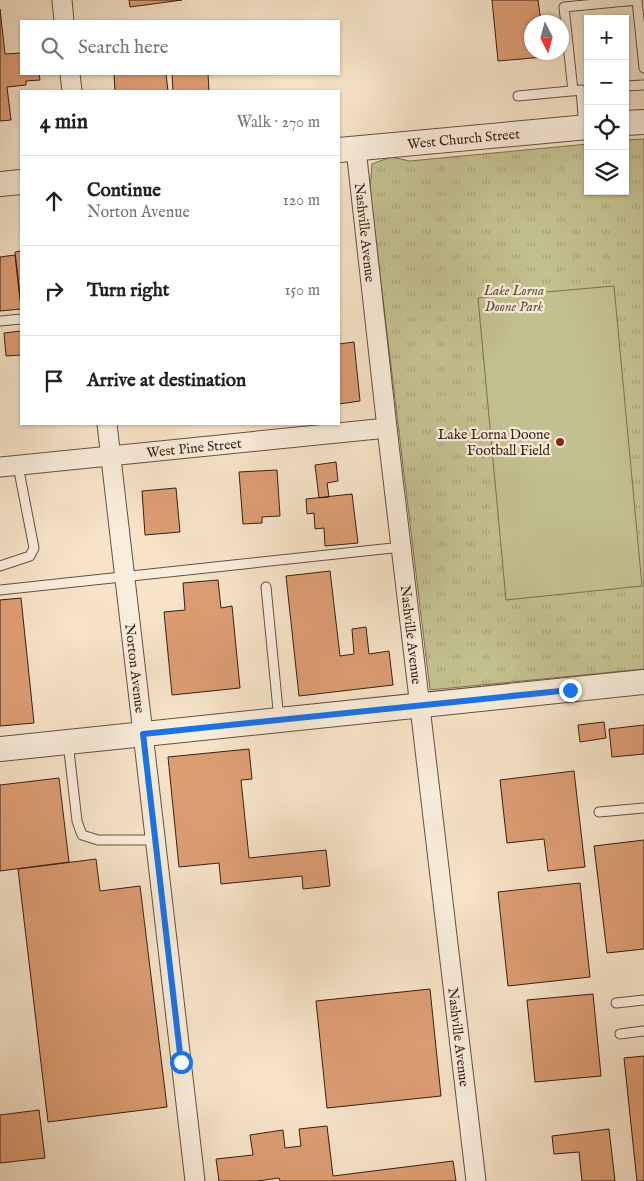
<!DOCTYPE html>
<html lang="en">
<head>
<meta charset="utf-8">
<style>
  body { margin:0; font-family:"IM FELL English",serif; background:#f2f2f2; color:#202124 }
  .controls { position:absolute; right:15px; top:15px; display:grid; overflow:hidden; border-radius:0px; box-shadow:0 1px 4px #0004 }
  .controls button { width:45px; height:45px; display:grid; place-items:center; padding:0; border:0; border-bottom:1px solid #e0e0e0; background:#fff; color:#202124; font:25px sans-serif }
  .compass { position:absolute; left:524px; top:15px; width:45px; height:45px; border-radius:50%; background:#fff; box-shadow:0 1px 4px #0004; rotate:174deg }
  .stop { position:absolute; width:15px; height:15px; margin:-11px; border:4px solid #1a73e8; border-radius:50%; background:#fff }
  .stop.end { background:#1a73e8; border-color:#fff; box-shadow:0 1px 5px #0008 }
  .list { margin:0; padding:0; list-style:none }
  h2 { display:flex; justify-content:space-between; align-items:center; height:65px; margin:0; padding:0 20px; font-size:21px }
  h2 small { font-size:16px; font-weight:400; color:#757577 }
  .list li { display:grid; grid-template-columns:32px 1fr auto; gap:15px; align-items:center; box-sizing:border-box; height:90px; padding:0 20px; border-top:1px solid #e0e0e0 }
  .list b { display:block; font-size:19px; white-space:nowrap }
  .list p { margin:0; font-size:16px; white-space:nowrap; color:#757577 }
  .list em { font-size:16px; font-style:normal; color:#757577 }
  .icon { flex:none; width:28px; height:28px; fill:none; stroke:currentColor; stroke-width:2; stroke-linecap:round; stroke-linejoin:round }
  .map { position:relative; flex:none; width:644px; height:1181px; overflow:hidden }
  .search { position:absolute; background:#fff; box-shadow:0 1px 4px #0004; left:20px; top:20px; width:320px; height:55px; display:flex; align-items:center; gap:12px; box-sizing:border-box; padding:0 18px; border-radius:0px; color:#757577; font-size:19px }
  .panel { position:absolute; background:#fff; box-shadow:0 1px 4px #0004; left:20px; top:90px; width:320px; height:335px; border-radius:0px }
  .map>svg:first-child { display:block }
</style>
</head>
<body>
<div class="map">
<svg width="644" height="1181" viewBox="0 0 644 1181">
  <defs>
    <pattern id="park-tufts" width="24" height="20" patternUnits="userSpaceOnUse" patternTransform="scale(1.25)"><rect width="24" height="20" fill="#c4c190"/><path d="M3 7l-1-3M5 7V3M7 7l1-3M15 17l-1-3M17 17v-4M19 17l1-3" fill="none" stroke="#a9a57b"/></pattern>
  </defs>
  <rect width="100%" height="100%" fill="#f6e3c8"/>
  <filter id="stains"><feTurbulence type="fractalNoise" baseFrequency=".004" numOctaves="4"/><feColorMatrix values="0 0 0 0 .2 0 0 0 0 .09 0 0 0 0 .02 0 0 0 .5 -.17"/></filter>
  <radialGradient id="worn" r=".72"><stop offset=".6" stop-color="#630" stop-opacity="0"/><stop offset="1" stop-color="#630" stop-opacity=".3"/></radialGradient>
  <path fill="url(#park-tufts)" stroke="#7e7051" d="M644,139v530l-214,21 -60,-499 2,-27 19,-7 19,4 178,-17v47h37v-51z"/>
  <path fill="#c4c190" stroke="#7e7051" d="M614,286l28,300 -136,14 -28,-302z"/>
  <path fill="#dd9d73" stroke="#391f12" d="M129,0h53l-52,7z
    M492,0h46l3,22h-9v30h12v5l-46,4z
    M0,9l5,45 16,-1v21h18l1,6 -14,1v4l-19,2 4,33 -11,1z
    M114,74h52l2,17h-53z
    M172,74h36l1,17h-36z
    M21,251v52l-6,-51z
    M15,255l6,54 -21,2v-54z
    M21,331v24l-15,1 -2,-23z
    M354,342l6,59 -21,3v-60z
    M336,462l2,19 -11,2 2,14 -10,1 -4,-33z
    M277,470l3,46 -18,1v6l-19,1 -4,-52z
    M176,488l4,44 -35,3 -3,-44z
    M352,494l6,49 -33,3 -1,-18 -9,1 -1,-16 -7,1 -1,-15z
    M330,571l10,85 14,-2 -2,-25 14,-2 3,27 20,-3 4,34 -94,11 -13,-120z
    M218,580l3,28 11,-2 8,82 -68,7 -8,-83 21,-2 -2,-27z
    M21,598l13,125 -34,3v-126z
    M604,722l2,16 -26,4 -2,-17z
    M644,725v29l-32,3 -3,-28z
    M249,749l3,30 -11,1 8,78 77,-8 4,36 -27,3 -1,-13 -81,8 -2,-21 -40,4 -11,-110z
    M574,771l11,96 -37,4 -4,-32 -37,4 -7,-63z
    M59,778l10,84 -69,9v-86z
    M644,840v109l-37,4 -13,-107z
    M96,859l4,32 40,-5 27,221 -119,15 -30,-253z
    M580,883l10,94 -82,9 -10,-94z
    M430,989l11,107 -114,12 -11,-107z
    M593,994l8,82 -66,6 -8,-82z
    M644,1056v125h-7l-13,-123z
    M39,1110l6,48 -45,5v-48z
    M327,1126l6,50 120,-15 3,20h-176l-1,-3 -22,3h-38l-3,-22 37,-4 -3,-20 33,-5 2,18 16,-2 -2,-17z
    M609,1129l6,52h-33l-3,-29 -25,2 -2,-18z"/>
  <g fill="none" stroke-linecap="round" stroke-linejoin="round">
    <defs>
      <path id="service" d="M625,86l19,-1
        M573,91l-9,-84 73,-7 7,68
        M518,96l63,-6 3,37
        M0,321l21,-2
        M0,566l30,-10 4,-8 -16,-82
        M266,587l13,133
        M0,590l402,-43
        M68,742l9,79 5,14 16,5h57
        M599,812l45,-4
        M616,1003l28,-3
        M620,1034l24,-3"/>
      <g id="minor">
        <path d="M62,0l2,21"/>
        <path d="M70,74l2,17"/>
        <path id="s1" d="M356,149l31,279 89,753"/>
        <path id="s2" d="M107,424l88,757"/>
        <path id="s3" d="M0,467l387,-39"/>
      </g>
      <g id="tertiary">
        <path d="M625,123l19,-1"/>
        <path id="s4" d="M339,150l249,-23"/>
        <path d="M0,184l21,-2"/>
        <path d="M0,749l644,-67"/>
      </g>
    </defs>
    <use href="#service" stroke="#685040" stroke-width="11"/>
    <use href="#minor" stroke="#685040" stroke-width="21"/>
    <use href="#tertiary" stroke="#685040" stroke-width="26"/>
    <use href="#service" stroke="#f9eddb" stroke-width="9"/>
    <use href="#minor" stroke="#f9eddb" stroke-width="19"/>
    <use href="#tertiary" stroke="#f9eddb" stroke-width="24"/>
  </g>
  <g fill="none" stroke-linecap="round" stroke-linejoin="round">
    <path stroke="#1a73e8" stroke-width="6" d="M181,1062l-38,-328 427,-44"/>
  </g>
  <circle fill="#8f2418" stroke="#f9eddb" stroke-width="2" cx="560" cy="442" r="5"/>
  <g text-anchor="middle" stroke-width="4.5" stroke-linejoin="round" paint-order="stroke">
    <g font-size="14" fill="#391f12" stroke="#f9eddb">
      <text dy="5" stroke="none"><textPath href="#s4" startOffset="125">West Church Street</textPath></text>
      <text dy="5" stroke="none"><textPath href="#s1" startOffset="84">Nashville Avenue</textPath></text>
      <text dy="5" stroke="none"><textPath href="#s3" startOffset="195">West Pine Street</textPath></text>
      <text dy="5" stroke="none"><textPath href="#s1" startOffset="489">Nashville Avenue</textPath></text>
      <text dy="5" stroke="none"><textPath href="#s2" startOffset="246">Norton Avenue</textPath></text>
      <text dy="5" stroke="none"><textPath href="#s1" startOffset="894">Nashville Avenue</textPath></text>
    </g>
    <g font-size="14" font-style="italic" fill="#635038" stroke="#f9eddb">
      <text x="514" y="295">Lake Lorna<tspan x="514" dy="16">Doone Park</tspan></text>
    </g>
    <g font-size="14" fill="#391f12" stroke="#f9eddb" text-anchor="end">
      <text x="550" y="439">Lake Lorna Doone<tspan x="550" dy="16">Football Field</tspan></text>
    </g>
  </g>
  <rect width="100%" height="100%" filter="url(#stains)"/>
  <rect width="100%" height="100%" fill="url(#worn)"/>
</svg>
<div class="controls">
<button>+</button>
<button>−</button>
<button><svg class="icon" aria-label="locate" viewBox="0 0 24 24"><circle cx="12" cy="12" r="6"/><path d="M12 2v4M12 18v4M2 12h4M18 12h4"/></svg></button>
<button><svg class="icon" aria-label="layers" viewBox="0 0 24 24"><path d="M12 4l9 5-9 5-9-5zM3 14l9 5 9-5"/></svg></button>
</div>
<svg class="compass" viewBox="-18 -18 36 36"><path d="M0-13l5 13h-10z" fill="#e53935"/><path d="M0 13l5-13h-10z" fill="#757577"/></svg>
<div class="stop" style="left:181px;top:1062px"></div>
<div class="stop end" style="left:570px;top:690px"></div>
<div class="search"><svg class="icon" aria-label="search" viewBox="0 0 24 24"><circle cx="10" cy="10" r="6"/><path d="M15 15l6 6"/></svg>Search here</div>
<section class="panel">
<h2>4 min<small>Walk · 270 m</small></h2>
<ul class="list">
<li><svg class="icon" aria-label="ahead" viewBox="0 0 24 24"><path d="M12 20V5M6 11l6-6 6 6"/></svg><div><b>Continue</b><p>Norton Avenue</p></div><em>120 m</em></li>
<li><svg class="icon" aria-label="right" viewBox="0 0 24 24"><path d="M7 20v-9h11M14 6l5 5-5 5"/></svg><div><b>Turn right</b></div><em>150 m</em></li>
<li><svg class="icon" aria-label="arrive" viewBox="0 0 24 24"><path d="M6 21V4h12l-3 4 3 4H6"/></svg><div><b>Arrive at destination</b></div></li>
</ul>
</section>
</div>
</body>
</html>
